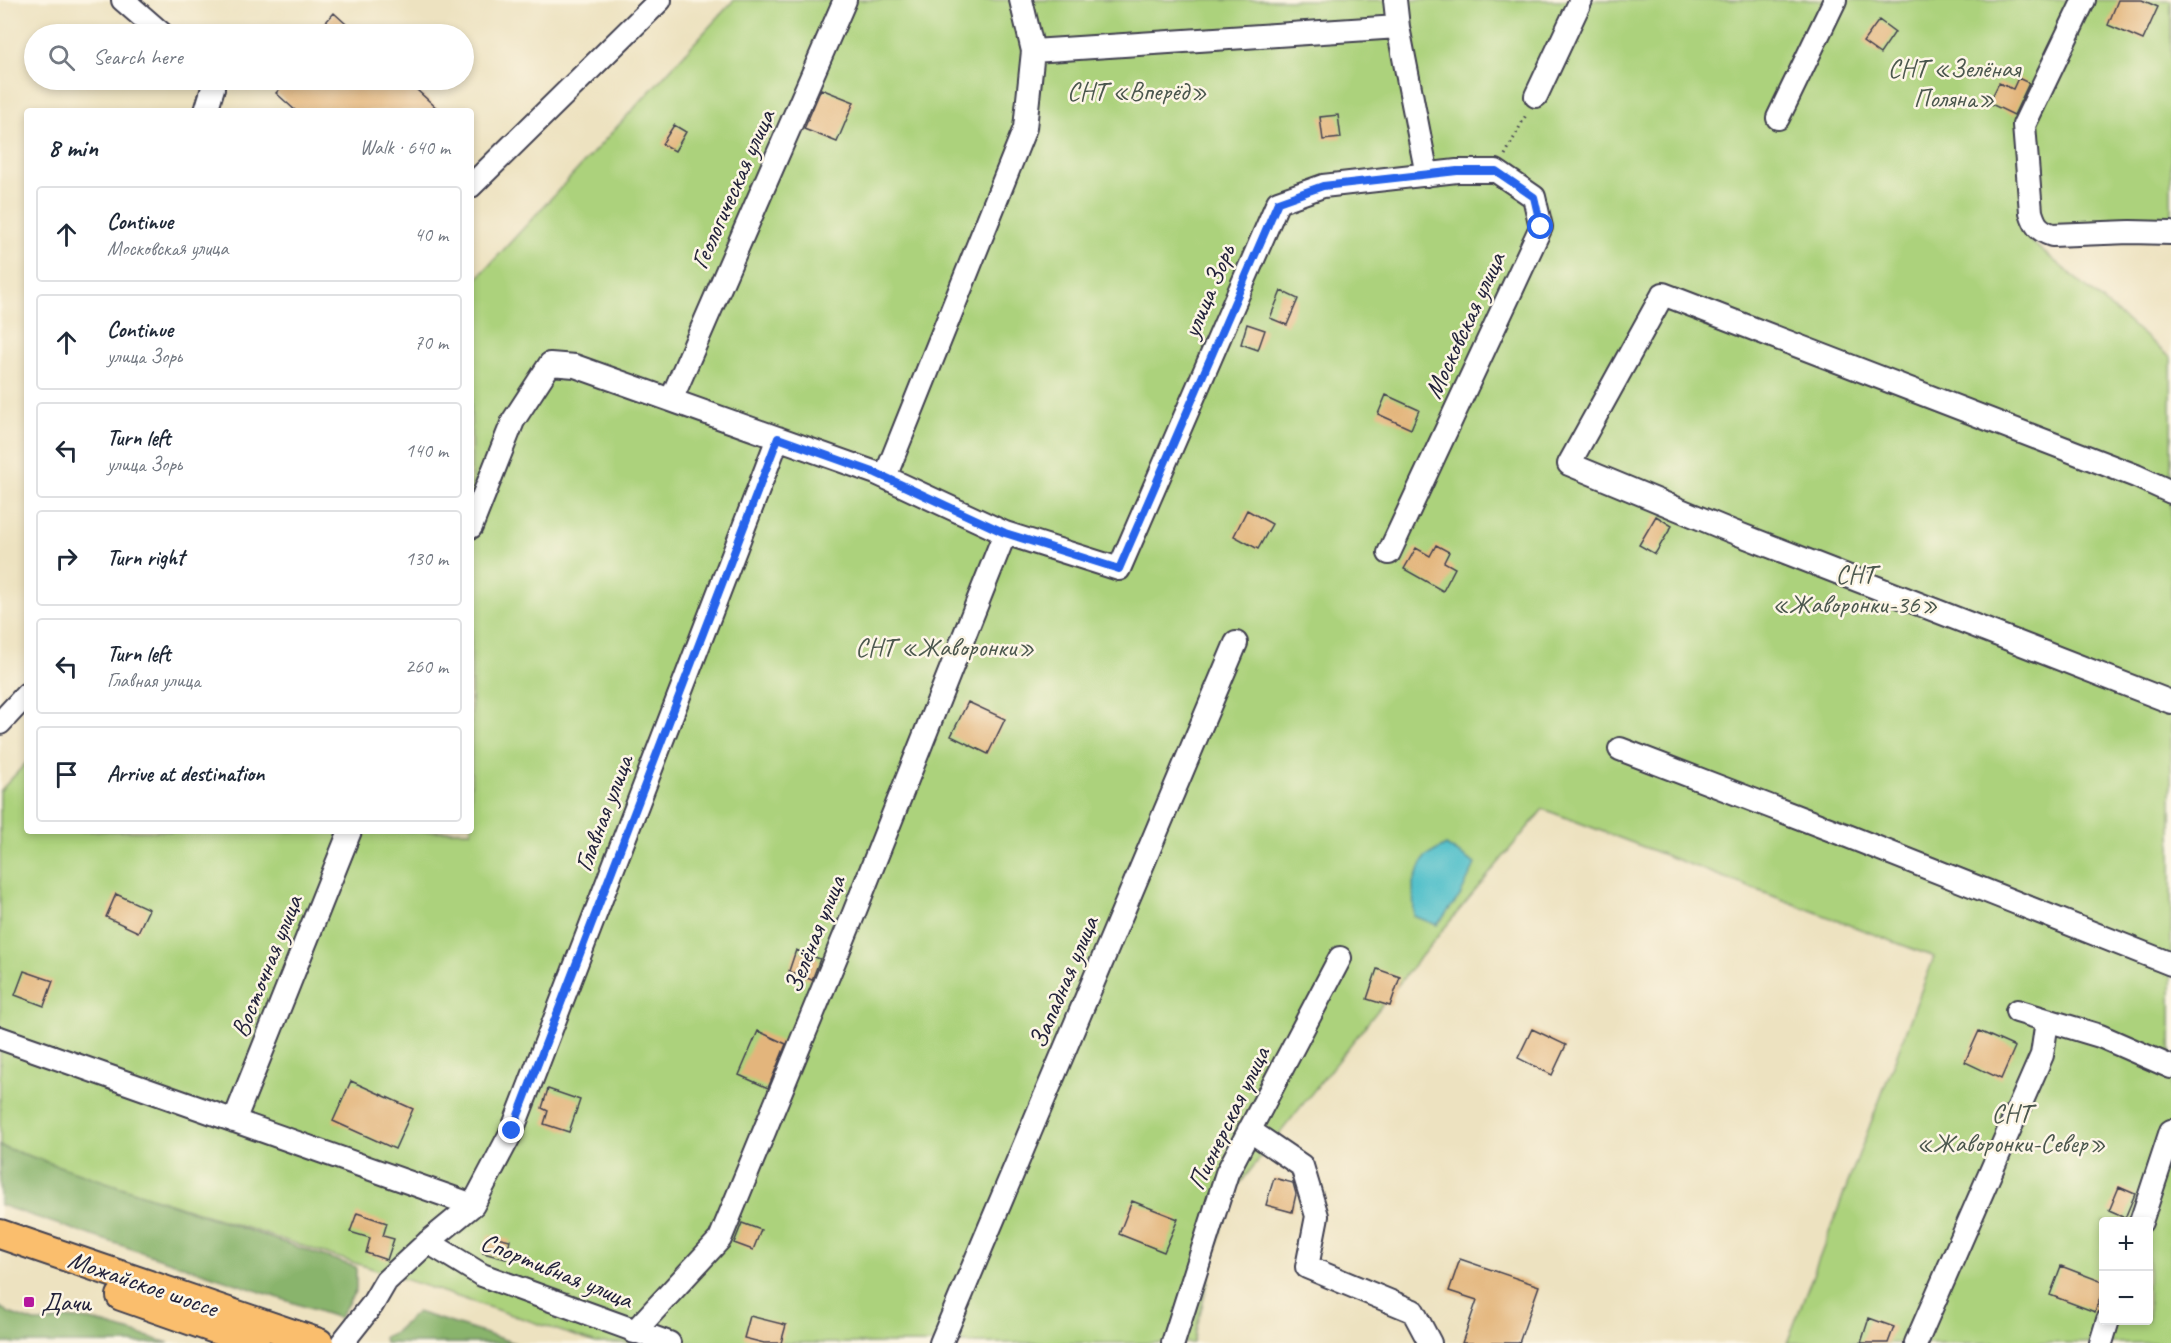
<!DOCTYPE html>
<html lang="en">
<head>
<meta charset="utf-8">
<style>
  body { margin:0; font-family:Caveat,sans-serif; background:#f2f2f3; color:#1f2937 }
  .controls { position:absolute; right:18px; bottom:18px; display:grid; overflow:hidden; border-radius:6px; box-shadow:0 3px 9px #0003 }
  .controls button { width:54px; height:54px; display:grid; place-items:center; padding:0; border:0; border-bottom:2px solid #e0e1e3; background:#fff; color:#1f2937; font:30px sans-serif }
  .stop { position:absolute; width:18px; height:18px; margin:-14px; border:4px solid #2563eb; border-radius:50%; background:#fff }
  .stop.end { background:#2563eb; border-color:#fff; box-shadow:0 2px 6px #0008 }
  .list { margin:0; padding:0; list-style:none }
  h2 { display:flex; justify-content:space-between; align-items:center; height:78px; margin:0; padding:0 24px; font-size:26px }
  h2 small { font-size:20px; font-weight:400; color:#747a83 }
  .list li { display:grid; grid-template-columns:39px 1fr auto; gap:18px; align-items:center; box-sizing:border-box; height:96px; margin:0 12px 12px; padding:0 12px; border:2px solid #e0e1e3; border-radius:6px }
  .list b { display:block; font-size:22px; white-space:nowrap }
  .list p { margin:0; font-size:20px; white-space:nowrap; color:#747a83 }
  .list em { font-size:20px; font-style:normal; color:#747a83 }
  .icon { flex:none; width:33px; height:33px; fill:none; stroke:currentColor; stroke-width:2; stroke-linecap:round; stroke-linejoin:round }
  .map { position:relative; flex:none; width:2171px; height:1343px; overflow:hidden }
  .search { position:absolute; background:#fff; box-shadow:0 3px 9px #0003; left:24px; top:24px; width:450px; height:66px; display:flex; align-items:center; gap:15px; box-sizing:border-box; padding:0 21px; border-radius:33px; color:#747a83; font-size:22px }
  .panel { position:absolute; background:#fff; box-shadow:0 3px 9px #0003; left:24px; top:108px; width:450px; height:726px; border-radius:6px }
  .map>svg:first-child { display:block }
</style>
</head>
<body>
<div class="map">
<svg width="2171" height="1343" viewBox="0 0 2171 1343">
  <rect width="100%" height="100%" fill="#fcf5e5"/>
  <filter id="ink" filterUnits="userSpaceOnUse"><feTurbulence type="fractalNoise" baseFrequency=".0167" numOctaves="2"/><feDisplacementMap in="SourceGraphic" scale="12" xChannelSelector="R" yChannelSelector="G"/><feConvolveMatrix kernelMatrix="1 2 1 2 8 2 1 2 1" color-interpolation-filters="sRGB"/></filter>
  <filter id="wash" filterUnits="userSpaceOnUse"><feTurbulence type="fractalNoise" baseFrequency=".008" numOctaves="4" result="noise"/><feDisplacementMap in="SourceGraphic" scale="24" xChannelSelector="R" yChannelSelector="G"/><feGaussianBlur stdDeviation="1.35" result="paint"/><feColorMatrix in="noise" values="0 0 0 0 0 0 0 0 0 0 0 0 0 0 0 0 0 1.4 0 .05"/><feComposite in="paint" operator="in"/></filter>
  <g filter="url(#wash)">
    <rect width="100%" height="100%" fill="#ede2c0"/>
    <path fill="#acd27c" stroke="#677a5c" stroke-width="1.5" fill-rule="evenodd" d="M734,0h1437v233l-119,2 -25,3 144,120v985h-384l147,-386 -391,-148 -130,157 -184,231 -36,146h-597l-204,-68 -392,-127v-357l27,-29v69h444v-546zM2104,1222h44v98h-44z"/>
    <path fill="#89b46c" stroke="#566b54" stroke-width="1.5" d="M0,1146l356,121v23l-17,28 -339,-113z
      M0,1307l9,6 25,9h16l12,-4 29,2 78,23h-169z
      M417,1312l98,31h-130l-1,-6 11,-5z"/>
    <path fill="#54c1cb" stroke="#3b7283" stroke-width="1.5" d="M1446,845l29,19 -15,32 -23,29 -23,-9 -1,-33 12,-26z"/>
    <g id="blocks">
      <path fill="#e3b57b" d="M2118,0h24l16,7 -15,33 -35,-15z
        M334,13l23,21h-42z
        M1879,20l16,12 -15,22 -17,-12z
        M2018,78l11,5 -15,32 -25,-12 10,-20 14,6z
        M288,80h118l34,31h-144l-20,-18z
        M821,89l33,13 -17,40 -33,-13z
        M1338,115l3,23 -18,2 -3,-23z
        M674,125l12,7 -11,19 -13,-7z
        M1281,291l17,8 -11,26 -17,-7z
        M1247,324l18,6 -7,20 -17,-6z
        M1386,395l33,15 -8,19 -33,-15z
        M1247,510l25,14 -14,25 -24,-13z
        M1656,516l16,10 -17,28 -16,-9z
        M1436,545l13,7 -5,10 11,6 -12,23 -39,-22 12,-21 14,8z
        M968,702l37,17 -17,35 -37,-18z
        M116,894l33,15 -11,23 -32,-15z
        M796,950l24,9 -8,21 -23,-9z
        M1377,969l23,8 -10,29 -23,-7z
        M24,971l29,10 -9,25 -29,-11z
        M1532,1029l34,16 -14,30 -34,-17z
        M758,1031l28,13 -18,44 -29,-13z
        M1979,1031l36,16 -14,32 -36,-17z
        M351,1081l62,28 -18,40 -62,-28z
        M548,1089l32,11 -11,32 -25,-8 4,-13 -6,-3z
        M1274,1178l19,5 3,11 -4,18 -26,-7z
        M2119,1187l16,7 -10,24 -16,-7z
        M1132,1201l46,18 -14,33 -45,-18z
        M357,1213l30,10 -4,13 11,3 -7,21 -21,-7 4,-15 -20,-6z
        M742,1223l19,7 -8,20 -19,-7z
        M488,1235l22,5 -4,19 -23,-6z
        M1460,1259l79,27 -20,57h-57l15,-43 -28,-9z
        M2061,1266l42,16v8l-8,22 -45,-17z
        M750,1316l36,9 -5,18h-17l-20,-5z
        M1869,1318l25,9 -6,16h-27z"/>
    </g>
  </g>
  <g filter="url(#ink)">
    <use href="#blocks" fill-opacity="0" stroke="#403f4f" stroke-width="1.5"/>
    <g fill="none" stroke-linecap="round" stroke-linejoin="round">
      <defs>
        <path id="minor" d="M123,0l39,34
          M1395,0l3,27 29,148
          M2084,0l-60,125 7,87c4,13 7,18 21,23l78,-3 41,1
          M1033,51l365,-24
          M1536,96l45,-96
          M206,111l7,-23 -2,-8
          M1778,118l57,-118
          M471,186l189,-186
          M671,400l174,-400
          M885,477l140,-349 8,-77 -12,-51
          M2171,492l-35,-16 -473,-182 -94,170 162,67 440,171
          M471,527l42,-106 37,-57 25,2 301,107 129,60 114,36 159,-367 45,-16 134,-15h39l38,26 7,30 -152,326
          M0,723l27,-29
          M1620,749l230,88 321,127
          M2017,1011l83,25 71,31
          M0,1038l473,167
          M234,1121l116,-290
          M1249,1130l53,36 15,50 -10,51 106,44 17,32
          M2141,1222l30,-91
          M428,1242l54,33 187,68
          M634,1332l86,-93 132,-321 153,-385
          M342,1343l30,-38 14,-24 42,-39 45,-37 39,-74 266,-693
          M941,1343l295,-700
          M1173,1343l54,-170 113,-215
          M1916,1343l126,-288 5,-34
          M2101,1343l7,-23"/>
        <path id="major" d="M0,1234l319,109
          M121,1296l134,47"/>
      </defs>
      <use href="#minor" stroke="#403f4f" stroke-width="26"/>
      <use href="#major" stroke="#403f4f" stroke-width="32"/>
      <path stroke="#403f4f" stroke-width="3" stroke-dasharray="1.5 4.5" stroke-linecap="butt" d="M1505,155l22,-42"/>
      <use href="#minor" stroke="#fff" stroke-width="22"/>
      <use href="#major" stroke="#fabe6d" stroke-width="28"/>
    </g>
  </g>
  <g fill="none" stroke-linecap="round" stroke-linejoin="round" filter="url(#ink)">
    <path stroke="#2563eb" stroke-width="8" d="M512,1131l266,-693 98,35 129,60 114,36 159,-367 45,-16 134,-15h39l38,26 7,30"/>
  </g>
  <rect fill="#b5179e" stroke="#fcf5e5" stroke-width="2" x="23" y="1296" width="12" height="12" rx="3"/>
  <g text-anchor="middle" stroke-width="5" stroke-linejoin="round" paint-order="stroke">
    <g font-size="26" fill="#4b574e" stroke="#fcf5e5">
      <text x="1954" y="77">СНТ «Зелёная<tspan x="1954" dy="30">Поляна»</tspan></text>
      <text x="1137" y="100">СНТ «Вперёд»</text>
      <text x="1855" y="583">СНТ<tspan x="1855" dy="30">«Жаворонки-36»</tspan></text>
      <text x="945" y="656">СНТ «Жаворонки»</text>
      <text x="2011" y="1122">СНТ<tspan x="2011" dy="30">«Жаворонки-Север»</tspan></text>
    </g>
    <g font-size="26" fill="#22223b" stroke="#fcf5e5">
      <text transform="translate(732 189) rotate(-66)" y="9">Геологическая улица</text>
      <text transform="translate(1208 291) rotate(-67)" y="9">улица Зорь</text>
      <text transform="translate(1464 325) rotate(-65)" y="9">Московская улица</text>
      <text transform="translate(603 813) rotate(-69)" y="9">Главная улица</text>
      <text transform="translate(814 934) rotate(-68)" y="9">Зелёная улица</text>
      <text transform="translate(266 966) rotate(-68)" y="9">Восточная улица</text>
      <text transform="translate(1063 982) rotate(-67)" y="9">Западная улица</text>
      <text transform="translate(1228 1118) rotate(-64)" y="9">Пионерская улица</text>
      <text transform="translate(557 1270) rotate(22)" y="9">Спортивная улица</text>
      <text transform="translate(143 1283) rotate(19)" y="9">Можайское шоссе</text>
    </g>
    <g font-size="26" fill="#22223b" stroke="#fcf5e5" text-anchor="start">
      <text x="41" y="1311">Дачи</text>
    </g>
  </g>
</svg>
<div class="controls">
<button>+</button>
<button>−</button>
</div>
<div class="stop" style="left:1541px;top:227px"></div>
<div class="stop end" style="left:512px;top:1131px"></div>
<div class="search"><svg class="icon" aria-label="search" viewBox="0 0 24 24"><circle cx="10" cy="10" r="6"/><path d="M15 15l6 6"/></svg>Search here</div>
<section class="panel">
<h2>8 min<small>Walk · 640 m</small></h2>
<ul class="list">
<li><svg class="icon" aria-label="ahead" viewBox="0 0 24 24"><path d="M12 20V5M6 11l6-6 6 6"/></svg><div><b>Continue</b><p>Московская улица</p></div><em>40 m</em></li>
<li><svg class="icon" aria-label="ahead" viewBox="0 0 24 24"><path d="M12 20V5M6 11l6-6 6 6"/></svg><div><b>Continue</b><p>улица Зорь</p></div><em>70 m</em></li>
<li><svg class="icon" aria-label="left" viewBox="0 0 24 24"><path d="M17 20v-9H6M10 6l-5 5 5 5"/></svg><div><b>Turn left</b><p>улица Зорь</p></div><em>140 m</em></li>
<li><svg class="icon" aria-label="right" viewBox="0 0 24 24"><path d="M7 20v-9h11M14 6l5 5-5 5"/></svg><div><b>Turn right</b></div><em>130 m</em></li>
<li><svg class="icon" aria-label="left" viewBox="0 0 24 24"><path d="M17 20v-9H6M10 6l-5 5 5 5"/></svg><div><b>Turn left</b><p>Главная улица</p></div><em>260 m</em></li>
<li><svg class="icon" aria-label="arrive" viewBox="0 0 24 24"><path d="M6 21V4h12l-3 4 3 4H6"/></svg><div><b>Arrive at destination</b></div></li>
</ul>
</section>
</div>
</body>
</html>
